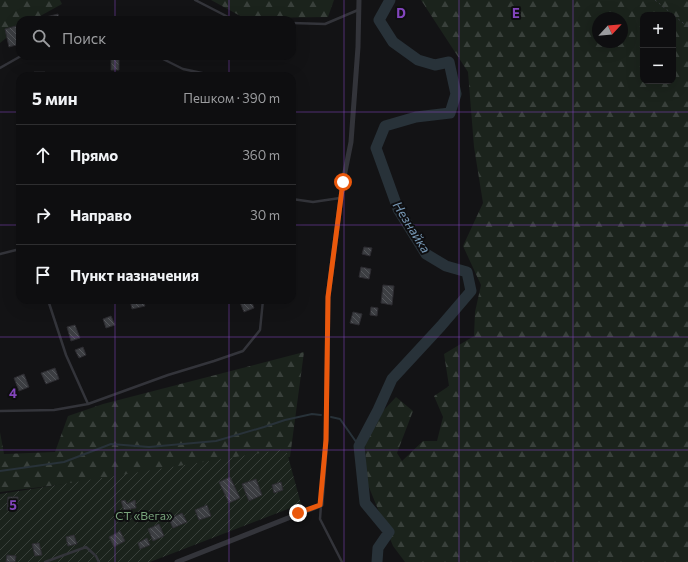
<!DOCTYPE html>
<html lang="ru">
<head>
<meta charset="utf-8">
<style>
  body { margin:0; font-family:Commissioner,sans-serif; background:#1c1c1e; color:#f1f3f6 }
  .controls { position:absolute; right:12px; top:12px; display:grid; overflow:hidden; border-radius:8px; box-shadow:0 4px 16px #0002 }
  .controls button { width:36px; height:36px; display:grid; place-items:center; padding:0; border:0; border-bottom:1px solid #2e2e30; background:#0e0e10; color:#f1f3f6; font:20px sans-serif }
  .compass { position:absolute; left:592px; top:12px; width:36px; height:36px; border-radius:50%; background:#0e0e10; box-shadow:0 4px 16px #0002; rotate:64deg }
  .stop { position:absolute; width:12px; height:12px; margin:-9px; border:3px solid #ea580c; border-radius:50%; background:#fff }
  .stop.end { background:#ea580c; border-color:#fff; box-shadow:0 1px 4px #0008 }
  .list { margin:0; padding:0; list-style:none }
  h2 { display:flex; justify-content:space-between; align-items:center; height:52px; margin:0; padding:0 16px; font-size:17px }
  h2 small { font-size:13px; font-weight:400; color:#9b9c9f }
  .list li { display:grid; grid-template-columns:26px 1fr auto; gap:12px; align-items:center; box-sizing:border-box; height:60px; padding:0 16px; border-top:1px solid #2e2e30 }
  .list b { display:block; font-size:15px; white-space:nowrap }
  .list em { font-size:13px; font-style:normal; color:#9b9c9f }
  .icon { flex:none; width:22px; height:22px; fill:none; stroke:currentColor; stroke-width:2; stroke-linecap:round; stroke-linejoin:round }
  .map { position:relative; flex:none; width:688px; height:562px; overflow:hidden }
  .search { position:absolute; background:#0e0e10; box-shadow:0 4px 16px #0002; left:16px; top:16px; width:280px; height:44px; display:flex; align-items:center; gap:10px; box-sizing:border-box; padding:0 14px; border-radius:12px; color:#9b9c9f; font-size:15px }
  .panel { position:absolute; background:#0e0e10; box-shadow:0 4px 16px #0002; left:16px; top:72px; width:280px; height:232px; border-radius:12px }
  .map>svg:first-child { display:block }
</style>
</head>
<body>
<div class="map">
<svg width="688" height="562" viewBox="0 0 688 562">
  <defs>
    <pattern id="forest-firs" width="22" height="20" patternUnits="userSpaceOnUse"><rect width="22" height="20" fill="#1b231c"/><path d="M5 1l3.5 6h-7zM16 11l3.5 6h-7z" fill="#39403b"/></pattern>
    <pattern id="garden-furrows" width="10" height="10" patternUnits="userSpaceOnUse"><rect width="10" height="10" fill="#1b231c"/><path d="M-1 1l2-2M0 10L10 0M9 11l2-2" fill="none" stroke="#39403b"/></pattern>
    <pattern id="building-back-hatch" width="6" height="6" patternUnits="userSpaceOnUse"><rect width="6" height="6" fill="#3c3e42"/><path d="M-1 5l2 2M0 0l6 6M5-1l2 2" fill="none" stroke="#55575b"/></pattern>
  </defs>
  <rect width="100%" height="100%" fill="#131315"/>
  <path fill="url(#forest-firs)" fill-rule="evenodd" d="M0,0h60l2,4 -29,16h-13v7l-20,16z
    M211,0h123l-6,17 -84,1z
    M421,0h267v562h-283l-12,-16 -27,-66 -1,-39 17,-29 14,-15 17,14 -16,42 5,8 21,-20h14l6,-24 -9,-21 15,-10 -5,-32 30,-18 1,-24 6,-27 -18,-39 20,-43 -9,-56 -6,-75zM643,15h30v66h-30zM598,18h24v24h-24z
    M304,352l-14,105 -290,35v-60l4,22 51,-2 13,-36 35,-12z"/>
  <path fill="url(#garden-furrows)" d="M286,449l15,55 -151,58h-150v-68z"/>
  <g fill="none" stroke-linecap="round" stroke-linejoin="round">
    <path stroke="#283239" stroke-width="2" d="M331,417l9,2 19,27
      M0,471l64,-9 47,-18 38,3 67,-6 48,-14 21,-7 27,-6 9,1"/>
    <path stroke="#283239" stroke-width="11" d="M377,562l1,-14 11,-16 -24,-29 -6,-57 19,-36 14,-31 49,-53 30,-35 -4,-19 -21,-6 -20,-12 -28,-45 -22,-61 9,-22 31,-9 34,-4 6,-19 -7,-32 -14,3 -17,-5 -25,-18 -14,-22 11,-20"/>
  </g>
  <path fill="url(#building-back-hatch)" stroke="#2d2c31" d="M58,14l1,6h-12l-1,-3z
    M16,26l4,18 -11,3 -4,-18z
    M111,56h8v14h-8z
    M34,72h11v4h-11z
    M364,247l8,1 -2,8 -8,-2z
    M361,267l10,2 -2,10 -10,-2z
    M383,285l11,1 -2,19 -11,-2z
    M130,300h13l2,6 -13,3z
    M239,300h12l3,8 -10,4z
    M371,307l7,1 -1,8 -7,-1z
    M353,312l9,2 -3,11 -9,-2z
    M111,316l4,9 -9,3 -3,-9z
    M75,325l5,13 -9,3 -4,-14z
    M83,347l3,8 -7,3 -4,-8z
    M55,368l4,11 -13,5 -5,-11z
    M24,374l5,13 -10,4 -5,-13z
    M230,477l10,21 -11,5 -10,-21z
    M256,479l6,16 -13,6 -7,-17z
    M281,482l2,8 -9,3 -2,-8z
    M8,497h10v13h-11z
    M125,500l2,4 8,-4 1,8 -12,2 -3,-9z
    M207,505l4,11 -12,4 -4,-10z
    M182,513l5,9 -14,6 -4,-9z
    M159,524l5,12 -11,5 -5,-12z
    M120,531l5,10 -11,6 -5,-10z
    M74,535l3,9 -9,2 -2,-9z
    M147,538l3,7 -10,4 -2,-6z
    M39,543l3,12 -7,1 -3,-12z
    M7,555l9,1 -1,6h-9z"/>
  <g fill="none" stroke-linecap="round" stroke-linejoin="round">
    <path stroke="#393b41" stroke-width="1" stroke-dasharray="2 3" stroke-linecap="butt" d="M655,0l33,27"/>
    <path stroke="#33343a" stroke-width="2.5" d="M195,0l39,20
      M292,23l33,1 33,-14
      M157,56l26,13 33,7
      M0,68l21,-12
      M292,199l21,3 27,-4
      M0,254l20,-5
      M88,404l80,-29 46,-14 29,-10 17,-21 3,-30
      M0,411l54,-1 34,-6 -22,-49 -18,-55
      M321,505l-1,14 22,43
      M45,562l41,-15 10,9 3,6"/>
    <path stroke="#33343a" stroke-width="5" d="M177,562l144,-57 5,-65 2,-143 15,-115 8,-40 7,-95 1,-47"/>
  </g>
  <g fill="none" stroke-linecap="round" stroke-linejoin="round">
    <path stroke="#ea580c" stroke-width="5" d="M298,513l22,-8 6,-65 2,-143 15,-115"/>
  </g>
  <path fill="none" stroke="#8345bd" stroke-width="1" stroke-opacity="0.55" d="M115,0v20M229,0v20M344,0v562M459,0v562M573,0v562M115,56v20M229,56v20M0,112h20M292,112h396M0,225h20M292,225h396M115,300v262M229,300v262M0,337h688M0,450h688"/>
  <g text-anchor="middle" stroke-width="4" stroke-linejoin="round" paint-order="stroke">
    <g font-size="12" fill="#78a37b" stroke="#0e0e10">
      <text x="144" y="520">СТ «Вега»</text>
    </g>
    <g font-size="13" font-style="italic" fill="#7798b5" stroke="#0e0e10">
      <text transform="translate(412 227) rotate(58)" y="5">Незнайка</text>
    </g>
  </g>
  <g font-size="13" text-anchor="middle" font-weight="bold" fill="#8345bd" stroke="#0e0e10" stroke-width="4" stroke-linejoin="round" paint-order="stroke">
    <text x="401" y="18">D</text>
    <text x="516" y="18">E</text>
    <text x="13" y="398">4</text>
    <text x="13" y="510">5</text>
  </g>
</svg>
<div class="controls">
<button>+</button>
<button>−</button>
</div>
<svg class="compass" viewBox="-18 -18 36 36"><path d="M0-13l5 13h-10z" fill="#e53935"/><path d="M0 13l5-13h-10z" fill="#9b9c9f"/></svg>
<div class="stop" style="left:343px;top:182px"></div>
<div class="stop end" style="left:298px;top:513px"></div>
<div class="search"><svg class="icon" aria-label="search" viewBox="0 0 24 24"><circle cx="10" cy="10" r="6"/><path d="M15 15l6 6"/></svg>Поиск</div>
<section class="panel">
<h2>5 мин<small>Пешком · 390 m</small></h2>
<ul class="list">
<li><svg class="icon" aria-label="ahead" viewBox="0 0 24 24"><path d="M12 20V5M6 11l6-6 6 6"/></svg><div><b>Прямо</b></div><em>360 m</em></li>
<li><svg class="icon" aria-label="right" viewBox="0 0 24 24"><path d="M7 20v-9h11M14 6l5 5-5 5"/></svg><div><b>Направо</b></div><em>30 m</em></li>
<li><svg class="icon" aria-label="arrive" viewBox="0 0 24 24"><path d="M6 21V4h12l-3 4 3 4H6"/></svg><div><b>Пункт назначения</b></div></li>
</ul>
</section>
</div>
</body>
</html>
